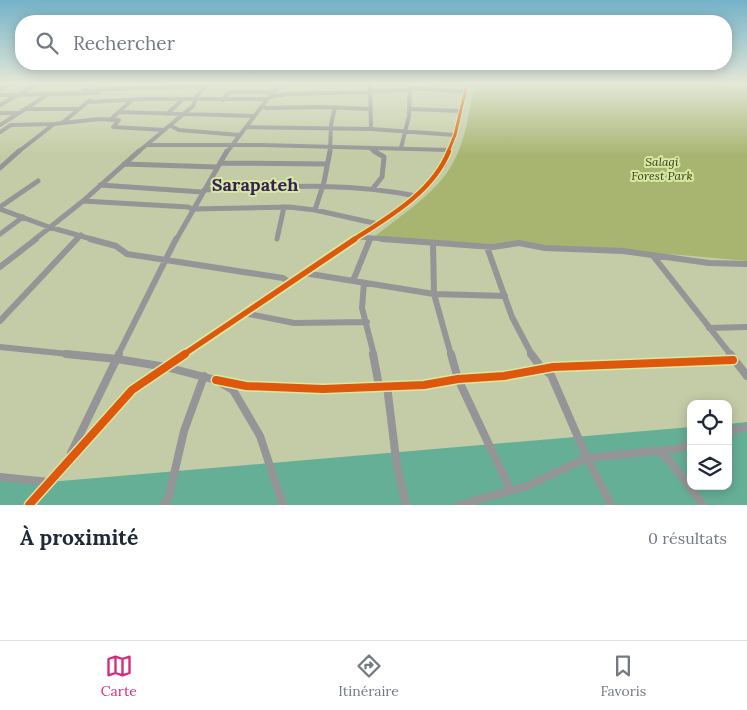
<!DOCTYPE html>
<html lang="fr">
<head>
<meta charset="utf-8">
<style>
  body { margin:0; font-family:Lora,serif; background:#f2f2f3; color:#1f2937 }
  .controls { position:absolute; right:15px; bottom:15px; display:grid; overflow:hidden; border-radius:10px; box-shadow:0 2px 12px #0003 }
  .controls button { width:45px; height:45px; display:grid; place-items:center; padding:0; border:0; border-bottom:1px solid #e0e1e3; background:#fff; color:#1f2937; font:25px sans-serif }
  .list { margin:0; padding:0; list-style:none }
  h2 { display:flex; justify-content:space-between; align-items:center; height:65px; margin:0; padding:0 20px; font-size:21px }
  h2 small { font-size:16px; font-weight:400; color:#747a83 }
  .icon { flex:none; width:28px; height:28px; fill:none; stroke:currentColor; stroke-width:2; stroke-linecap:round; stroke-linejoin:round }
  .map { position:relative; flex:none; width:747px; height:505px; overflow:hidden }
  .search { position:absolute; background:#fff; box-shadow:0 2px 12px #0003; left:15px; right:15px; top:15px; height:55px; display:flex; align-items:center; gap:12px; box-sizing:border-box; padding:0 18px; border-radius:20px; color:#747a83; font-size:19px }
  .sheet { height:135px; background:#fff }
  nav { display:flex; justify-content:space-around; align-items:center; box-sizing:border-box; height:70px; border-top:1px solid #e0e1e3; background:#fff; font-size:14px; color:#747a83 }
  nav a { display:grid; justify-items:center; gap:2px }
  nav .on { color:#db2777 }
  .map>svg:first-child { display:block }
</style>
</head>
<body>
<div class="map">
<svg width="747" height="505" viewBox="0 0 747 505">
  <rect width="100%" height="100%" fill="#c3cca6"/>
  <path fill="#a8b571" d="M475,84h272v177l-66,-6 -307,-18c27,-22 62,-43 79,-74 13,-23 16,-53 22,-79z"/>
  <path fill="#66af97" d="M747,422v83h-747v-28l49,5 642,-55v59h37v-62z"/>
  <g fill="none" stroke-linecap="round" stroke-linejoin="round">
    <path stroke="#959496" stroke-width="4" d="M370,84l1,45
      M411,88l55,4
      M0,90l11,-6
      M83,90l123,-4
      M371,91l40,-1
      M0,95l98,-2
      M271,97l15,-3 85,-2
      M223,100l6,-8h46
      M88,102l57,-3h119l2,2
      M0,105l38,-21
      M262,106l4,2 55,-1 50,2
      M27,109h52
      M410,109l50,2
      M119,112l135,4
      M0,113h18
      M167,114l16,-15
      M110,120l22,-20
      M119,120l-6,7 52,3
      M62,123l28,-23
      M0,125l47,-30
      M171,126l8,4 61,5
      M246,127l125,2 84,6
      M0,132l11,-7 43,-1 45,-5 20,1
      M147,145h115l187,5
      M401,148l8,-32 1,-32
      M371,149l5,3
      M18,152l36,-28
      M138,152l55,-46 4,-10 10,-12
      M227,152l42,-55 13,-13
      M330,152l1,-27 4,-18"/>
    <path stroke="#959496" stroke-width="5" d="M374,151l10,6 -2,20 -8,10
      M220,163l107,1
      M124,164l93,3
      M0,168l19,-17
      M100,185l102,7
      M204,190c73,-3 140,-9 212,6
      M83,201l105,6 4,2 97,-2 26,3 63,14
      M0,207l38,-26
      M0,209l49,18 46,13
      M315,210l9,-28 6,-31
      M0,234l23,-17
      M359,237l40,3
      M277,239l7,-32
      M34,240l49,-39 56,-50
      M76,240l5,-5
      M176,240l51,-89"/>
    <path stroke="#959496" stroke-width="6" d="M90,239l26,7 11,8 156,24 6,4
      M382,239l111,8 26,-4 26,5 78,3 86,12 38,1
      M433,243l1,51 17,61
      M487,247l25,70 20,38
      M654,257l77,98
      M0,267l36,-28
      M304,273l130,21 71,2
      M353,281l17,-42
      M364,283l-2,25 12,47
      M244,313l50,10 73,-1
      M0,321l77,-82
      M709,328l38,-1
      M0,347l78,8
      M118,355l58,-116"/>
    <path stroke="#959496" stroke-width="8" d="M66,354l51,5 49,8 50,13 17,10 27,46 23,69
      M373,354l6,32
      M451,354l7,25 52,110
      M531,354l9,12 11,9 36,83 24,47
      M730,354l17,22
      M216,380l30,6 77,3 101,-4 34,-6 46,-3 49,-9 180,-7
      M387,386l10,81 9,38
      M728,432l19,-5
      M658,451l12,10 33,44
      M71,453l48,-99
      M0,477l49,5
      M164,505l5,-9 15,-65 20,-55
      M459,505l68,-19 60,-28 90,-9 14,-5"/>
    <path fill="#959496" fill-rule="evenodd" d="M465,84h4l-12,51 -11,31 -19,23 -41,32 -80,54 -171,118 -98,112h-14l2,-4 104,-114 171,-116 82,-52 41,-32 17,-21 13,-31z"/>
    <defs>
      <path id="cycleway-far3" d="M448,152l7,-17 12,-51"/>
      <path id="cycleway-far2" d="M353,240c36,-23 80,-48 96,-89"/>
      <path id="cycleway-far1" d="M183,355l172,-116"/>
      <path id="cycleway" d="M216,380l30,6 77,3 101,-4 34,-6 46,-3 49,-9 180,-7
        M29,505l103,-115 53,-36"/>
    </defs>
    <use href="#cycleway-far3" stroke="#d8e9a2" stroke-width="5"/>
    <use href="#cycleway-far2" stroke="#d8e9a2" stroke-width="7"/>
    <use href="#cycleway-far1" stroke="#d8e9a2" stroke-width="9"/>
    <use href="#cycleway" stroke="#d8e9a2" stroke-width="11"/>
    <use href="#cycleway-far3" stroke="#df570c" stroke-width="3"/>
    <use href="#cycleway-far2" stroke="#df570c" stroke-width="4.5"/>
    <use href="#cycleway-far1" stroke="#df570c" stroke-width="5.5"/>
    <use href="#cycleway" stroke="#df570c" stroke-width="8"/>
  </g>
  <linearGradient id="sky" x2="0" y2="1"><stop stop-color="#74b2c8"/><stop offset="0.54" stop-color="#e4e8d7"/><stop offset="1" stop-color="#e4e8d7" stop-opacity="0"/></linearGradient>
  <rect width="747" height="155" fill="url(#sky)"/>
  <g text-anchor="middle" stroke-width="4" stroke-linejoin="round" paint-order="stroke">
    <g font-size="12" font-style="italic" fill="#353d16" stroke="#d8e9a2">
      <text x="662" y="166">Salagi<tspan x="662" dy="14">Forest Park</tspan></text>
    </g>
    <g font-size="18" font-weight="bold" fill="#372059" stroke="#d8e9a2">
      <text x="255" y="191">Sarapateh</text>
    </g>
  </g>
</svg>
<div class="controls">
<button><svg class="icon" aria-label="locate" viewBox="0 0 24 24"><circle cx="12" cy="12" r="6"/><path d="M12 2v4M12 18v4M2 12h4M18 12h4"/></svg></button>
<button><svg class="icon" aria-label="layers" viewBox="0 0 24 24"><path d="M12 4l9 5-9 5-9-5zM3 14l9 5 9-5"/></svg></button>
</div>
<div class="search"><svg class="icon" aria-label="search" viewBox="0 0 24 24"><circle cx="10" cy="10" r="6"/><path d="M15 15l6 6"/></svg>Rechercher</div>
</div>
<section class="sheet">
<h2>À proximité<small>0 résultats</small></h2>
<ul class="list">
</ul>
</section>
<nav>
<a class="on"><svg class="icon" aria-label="map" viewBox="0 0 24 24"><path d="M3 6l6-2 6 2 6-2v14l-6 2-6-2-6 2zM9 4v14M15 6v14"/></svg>Carte</a>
<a><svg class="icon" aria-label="directions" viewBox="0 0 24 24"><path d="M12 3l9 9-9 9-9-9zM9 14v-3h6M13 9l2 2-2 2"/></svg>Itinéraire</a>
<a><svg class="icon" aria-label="saved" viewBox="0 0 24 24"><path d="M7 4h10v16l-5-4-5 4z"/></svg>Favoris</a>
</nav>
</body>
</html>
